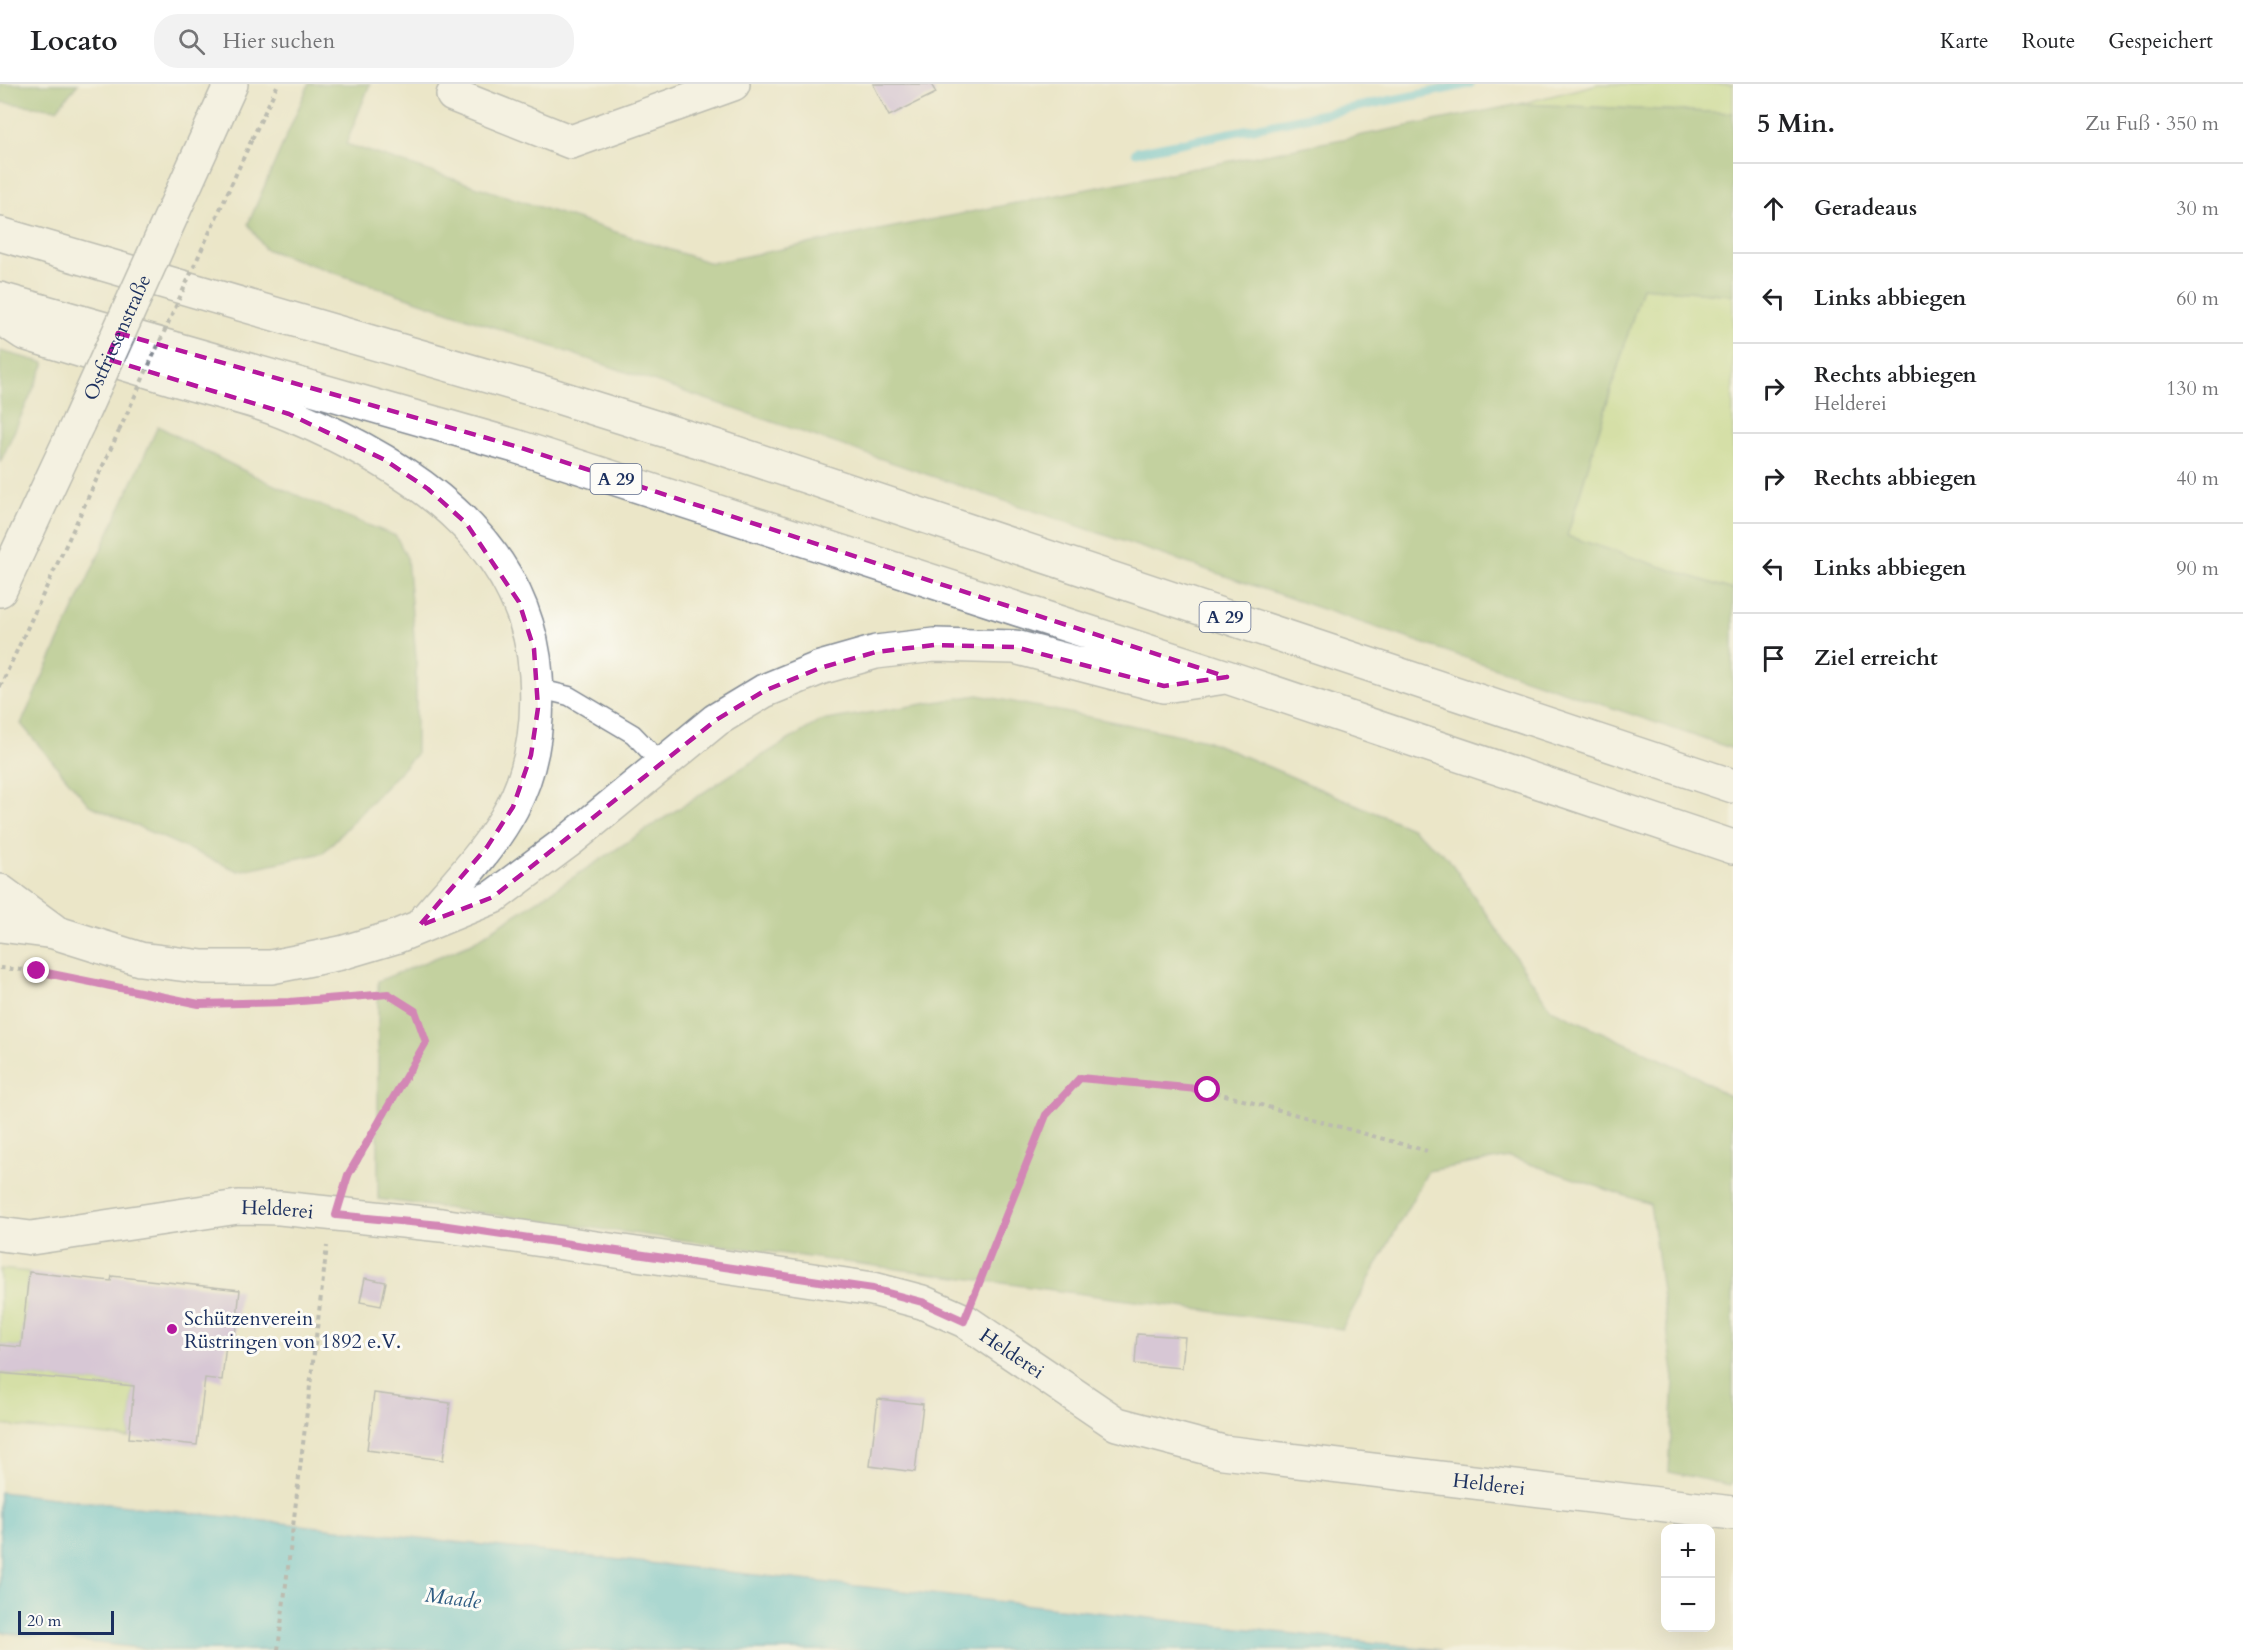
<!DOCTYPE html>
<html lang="de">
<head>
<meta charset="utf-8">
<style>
  body { margin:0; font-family:Cardo,serif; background:#f2f2f2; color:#202124 }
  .controls { position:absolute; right:18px; bottom:18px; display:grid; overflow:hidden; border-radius:12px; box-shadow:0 6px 24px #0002 }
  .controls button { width:54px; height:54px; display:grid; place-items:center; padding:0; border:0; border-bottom:2px solid #e0e0e0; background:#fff; color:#202124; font:30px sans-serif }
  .scale { position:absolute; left:18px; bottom:15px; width:96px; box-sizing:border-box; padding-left:6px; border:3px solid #1b2f5e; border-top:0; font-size:16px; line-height:21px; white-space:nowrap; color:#1b2f5e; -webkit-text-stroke:4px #fdfcf7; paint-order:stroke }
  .stop { position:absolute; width:18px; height:18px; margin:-14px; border:4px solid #b5179e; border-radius:50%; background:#fff }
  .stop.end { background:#b5179e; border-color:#fff; box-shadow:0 2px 6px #0008 }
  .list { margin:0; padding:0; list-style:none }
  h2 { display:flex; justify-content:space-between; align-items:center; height:78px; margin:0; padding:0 24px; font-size:26px }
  h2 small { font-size:20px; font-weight:400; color:#757577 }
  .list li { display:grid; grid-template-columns:39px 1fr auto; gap:18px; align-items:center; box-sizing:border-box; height:90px; padding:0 24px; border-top:2px solid #e0e0e0 }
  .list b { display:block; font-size:22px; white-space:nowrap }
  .list p { margin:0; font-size:20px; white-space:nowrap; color:#757577 }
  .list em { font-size:20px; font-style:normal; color:#757577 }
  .icon { flex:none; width:33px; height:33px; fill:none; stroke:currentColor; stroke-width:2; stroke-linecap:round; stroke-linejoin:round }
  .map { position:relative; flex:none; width:1733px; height:1566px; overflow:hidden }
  header { display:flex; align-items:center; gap:36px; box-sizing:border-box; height:84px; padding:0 30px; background:#fff; border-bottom:2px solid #e0e0e0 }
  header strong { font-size:28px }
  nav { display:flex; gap:33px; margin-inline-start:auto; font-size:21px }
  .search { width:420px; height:54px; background:#f2f2f2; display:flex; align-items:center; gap:15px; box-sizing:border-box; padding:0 21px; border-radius:24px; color:#757577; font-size:22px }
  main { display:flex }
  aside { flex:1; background:#fff }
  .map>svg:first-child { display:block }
</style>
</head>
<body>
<header>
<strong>Locato</strong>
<div class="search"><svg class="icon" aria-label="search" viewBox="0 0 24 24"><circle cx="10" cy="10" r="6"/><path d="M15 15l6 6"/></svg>Hier suchen</div>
<nav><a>Karte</a><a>Route</a><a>Gespeichert</a></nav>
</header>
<main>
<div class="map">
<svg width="1733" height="1566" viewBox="0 0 1733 1566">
  <rect width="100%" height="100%" fill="#fdfcf7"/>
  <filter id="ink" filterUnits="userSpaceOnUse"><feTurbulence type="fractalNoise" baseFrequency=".0167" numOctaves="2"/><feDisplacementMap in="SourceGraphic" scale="12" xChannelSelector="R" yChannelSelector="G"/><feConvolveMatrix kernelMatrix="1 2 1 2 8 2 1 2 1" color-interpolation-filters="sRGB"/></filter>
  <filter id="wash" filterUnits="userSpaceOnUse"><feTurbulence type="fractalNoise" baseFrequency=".008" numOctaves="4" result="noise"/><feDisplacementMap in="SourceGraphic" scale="24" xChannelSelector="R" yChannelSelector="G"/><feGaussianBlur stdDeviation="1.35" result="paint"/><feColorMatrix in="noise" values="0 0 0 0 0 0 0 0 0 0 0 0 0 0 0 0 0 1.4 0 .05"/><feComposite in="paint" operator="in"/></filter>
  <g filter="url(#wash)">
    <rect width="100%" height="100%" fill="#ebe6c8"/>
    <path fill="#bad87e" stroke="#6a846e" stroke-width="1.5" d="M1598,0h135v29l-213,-9z
      M1642,203l91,8v295l-166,-54z
      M0,1185l29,3 -8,75 -21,-2z
      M0,1289l134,13 -5,52 -129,-13z"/>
    <path fill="#93b86d" stroke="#577466" stroke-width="1.5" d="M0,0h78l-21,25 -57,-7z
      M309,0h61l-24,60 365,119 809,-159 213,9v182l-91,-8 -75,249 166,54v159l-1468,-500 -17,-25z
      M0,267l45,12 -45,100z
      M158,342c79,44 154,78 238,110l11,22 9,100v96l-93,99 -85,18 -149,-66 -68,-81z
      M978,611l228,45 205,88 37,30 103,151 138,63 44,27v382l-3,4 -61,-13 5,-93 -24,-175 -141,-47 -81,14 -86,158 -964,-130v-218l94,-38 260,-169 88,-53z"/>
    <path fill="#5dc5d9" stroke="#3c7a9c" stroke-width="1.5" d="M0,1408l1441,158h-1283l-158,-18z"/>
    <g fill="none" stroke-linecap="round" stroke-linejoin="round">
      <path stroke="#5dc5d9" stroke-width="9" d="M1136,68l334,-68"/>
    </g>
    <g id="blocks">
      <path fill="#bfa3e4" d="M873,0h58l5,9 -47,23z
        M29,1188l82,9 1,-5 128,14 -5,46 -8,-1 -5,45 -17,-2 -8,67 -68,-7 5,-52 -134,-13v-28l21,2z
        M365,1194l21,4 -5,24 -21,-4z
        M1137,1250l48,3 -3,31 -47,-4z
        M374,1309l76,10 -7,57 -76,-10z
        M878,1315l45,5 -8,68 -45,-6z"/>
    </g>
  </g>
  <g filter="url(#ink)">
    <use href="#blocks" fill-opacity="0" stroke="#838a93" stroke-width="1.5"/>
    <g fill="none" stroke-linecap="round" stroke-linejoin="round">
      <defs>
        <path id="service" d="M536,604l33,8 64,38 29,30"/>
        <g id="minor">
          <path d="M453,11l118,47 162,-58"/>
          <path id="s1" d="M0,1150l31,4 207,-31 42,1 161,17 432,64 49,13 43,19 152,103 106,28 510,61"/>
        </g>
        <path id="secondary" d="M216,33l15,-33
          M0,506l78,-167"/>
        <path id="motorway" d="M0,150l539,157 179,56 1015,339
          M0,215l515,147 712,231 506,170
          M0,233l24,16c51,16 102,31 154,47 37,11 77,19 113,35 114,48 235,123 245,260 3,45 -3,93 -24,133 -23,43 -59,79 -90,116
          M0,807l53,39
          M0,841l54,7 86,27 63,8h68l70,-14 54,-16 98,-40 78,-58 145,-119 48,-29 56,-23 56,-16 58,-7 81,2 149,39 55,-8"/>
      </defs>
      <use href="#service" stroke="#838a93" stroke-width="21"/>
      <use href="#minor" stroke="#838a93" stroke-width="36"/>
      <use href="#secondary" stroke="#838a93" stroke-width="36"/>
      <use href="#motorway" stroke="#838a93" stroke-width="36"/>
      <path stroke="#838a93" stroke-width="4" stroke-dasharray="4.5 4.5" stroke-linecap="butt" d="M252,55l26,-55
        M0,603l119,-256
        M0,884l37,3 86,19
        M157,913l42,7 90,-2 99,-8 27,17 11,32 -81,141
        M976,1209l70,-178 34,-37 127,12 220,61
        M278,1566l49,-404"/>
      <use href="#service" stroke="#fff" stroke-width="18"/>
      <use href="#minor" stroke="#fff" stroke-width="33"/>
      <use href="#secondary" stroke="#fff" stroke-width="33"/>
      <use href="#motorway" stroke="#fff" stroke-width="33"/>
      <defs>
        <g id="secondary-bridge">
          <path id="s2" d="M78,339l138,-306"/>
        </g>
      </defs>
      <use href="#secondary-bridge" stroke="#838a93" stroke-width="36" stroke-linecap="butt"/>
      <path stroke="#838a93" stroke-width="4" stroke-dasharray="4.5 4.5" stroke-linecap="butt" d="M119,347l133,-292"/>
      <use href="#secondary-bridge" stroke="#fff" stroke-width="33"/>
    </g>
  </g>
  <g fill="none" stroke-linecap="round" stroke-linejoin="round" filter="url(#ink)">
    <path stroke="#b5179e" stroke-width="8" d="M37,887l162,33 90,-2 99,-8 27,17 11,31 -78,133 -12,40 105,10 432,64 49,13 42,19 82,-206 34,-37 128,12"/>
  </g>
  <path d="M0 0H1733V1566H0ZM118,249l397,113 712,231 -63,9 -149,-39 -81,-2 -58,7 -56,16 -56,23 -48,29 -223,177 -74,29 68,-79 26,-40 18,-52 7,-47 -4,-59 -15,-47 -53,-79 -38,-34 -43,-29 -96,-46 -182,-55z" fill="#ebe6c8" fill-opacity=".55" fill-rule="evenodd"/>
  <path fill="none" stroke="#b5179e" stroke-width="4.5" stroke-dasharray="12 8" stroke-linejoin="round" d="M118,249l397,113 712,231 -63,9 -149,-39 -81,-2 -58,7 -56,16 -56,23 -48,29 -223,177 -74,29 68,-79 26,-40 18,-52 7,-47 -4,-59 -15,-47 -53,-79 -38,-34 -43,-29 -96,-46 -182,-55z"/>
  <circle fill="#b5179e" stroke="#fdfcf7" stroke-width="2" cx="172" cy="1245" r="6"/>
  <g text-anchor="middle" stroke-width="6" stroke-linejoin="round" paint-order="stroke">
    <g fill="#fdfcf7" stroke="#5f6c8c" stroke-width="1.5">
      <rect x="590.5" y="380" width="51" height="30" rx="4.5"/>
      <rect x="1199.5" y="518" width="51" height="30" rx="4.5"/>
    </g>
    <g font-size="18" font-weight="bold" fill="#1b2f5e">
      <text x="616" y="401">A 29</text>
      <text x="1225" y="539">A 29</text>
    </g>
    <g font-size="20" fill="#1b2f5e" stroke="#fdfcf7">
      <text dy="7" stroke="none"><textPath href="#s2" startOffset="94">Ostfriesenstraße</textPath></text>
      <text dy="7" stroke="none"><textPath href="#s1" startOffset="280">Helderei</textPath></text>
      <text dy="7" stroke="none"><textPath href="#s1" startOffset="1036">Helderei</textPath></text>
      <text dy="7" stroke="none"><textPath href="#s1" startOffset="1540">Helderei</textPath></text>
    </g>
    <g font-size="20" fill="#1b2f5e" stroke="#fdfcf7" text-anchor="start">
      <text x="184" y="1241">Schützenverein<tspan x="184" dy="23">Rüstringen von 1892 e.V.</tspan></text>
    </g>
    <g font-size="21" font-style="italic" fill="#2f5c83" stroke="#fdfcf7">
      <text transform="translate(453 1514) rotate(7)" y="7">Maade</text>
    </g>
  </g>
</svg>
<div class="controls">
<button>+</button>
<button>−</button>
</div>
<div class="scale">20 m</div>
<div class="stop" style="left:1208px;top:1006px"></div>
<div class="stop end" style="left:37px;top:887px"></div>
</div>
<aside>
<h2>5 Min.<small>Zu Fuß · 350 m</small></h2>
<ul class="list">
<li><svg class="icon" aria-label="ahead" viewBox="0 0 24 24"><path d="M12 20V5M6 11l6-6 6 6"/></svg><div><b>Geradeaus</b></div><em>30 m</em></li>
<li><svg class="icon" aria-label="left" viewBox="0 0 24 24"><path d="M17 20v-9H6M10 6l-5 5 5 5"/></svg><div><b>Links abbiegen</b></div><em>60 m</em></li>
<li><svg class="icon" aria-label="right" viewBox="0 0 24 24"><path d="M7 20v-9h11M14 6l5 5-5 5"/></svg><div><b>Rechts abbiegen</b><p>Helderei</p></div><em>130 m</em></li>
<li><svg class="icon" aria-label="right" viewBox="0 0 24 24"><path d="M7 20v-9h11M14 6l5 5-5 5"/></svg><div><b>Rechts abbiegen</b></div><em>40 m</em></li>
<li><svg class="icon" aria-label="left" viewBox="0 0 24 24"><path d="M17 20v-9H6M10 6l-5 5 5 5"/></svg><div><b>Links abbiegen</b></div><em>90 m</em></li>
<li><svg class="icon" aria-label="arrive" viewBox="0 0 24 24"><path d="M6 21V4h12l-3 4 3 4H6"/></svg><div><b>Ziel erreicht</b></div></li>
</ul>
</aside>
</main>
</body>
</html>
